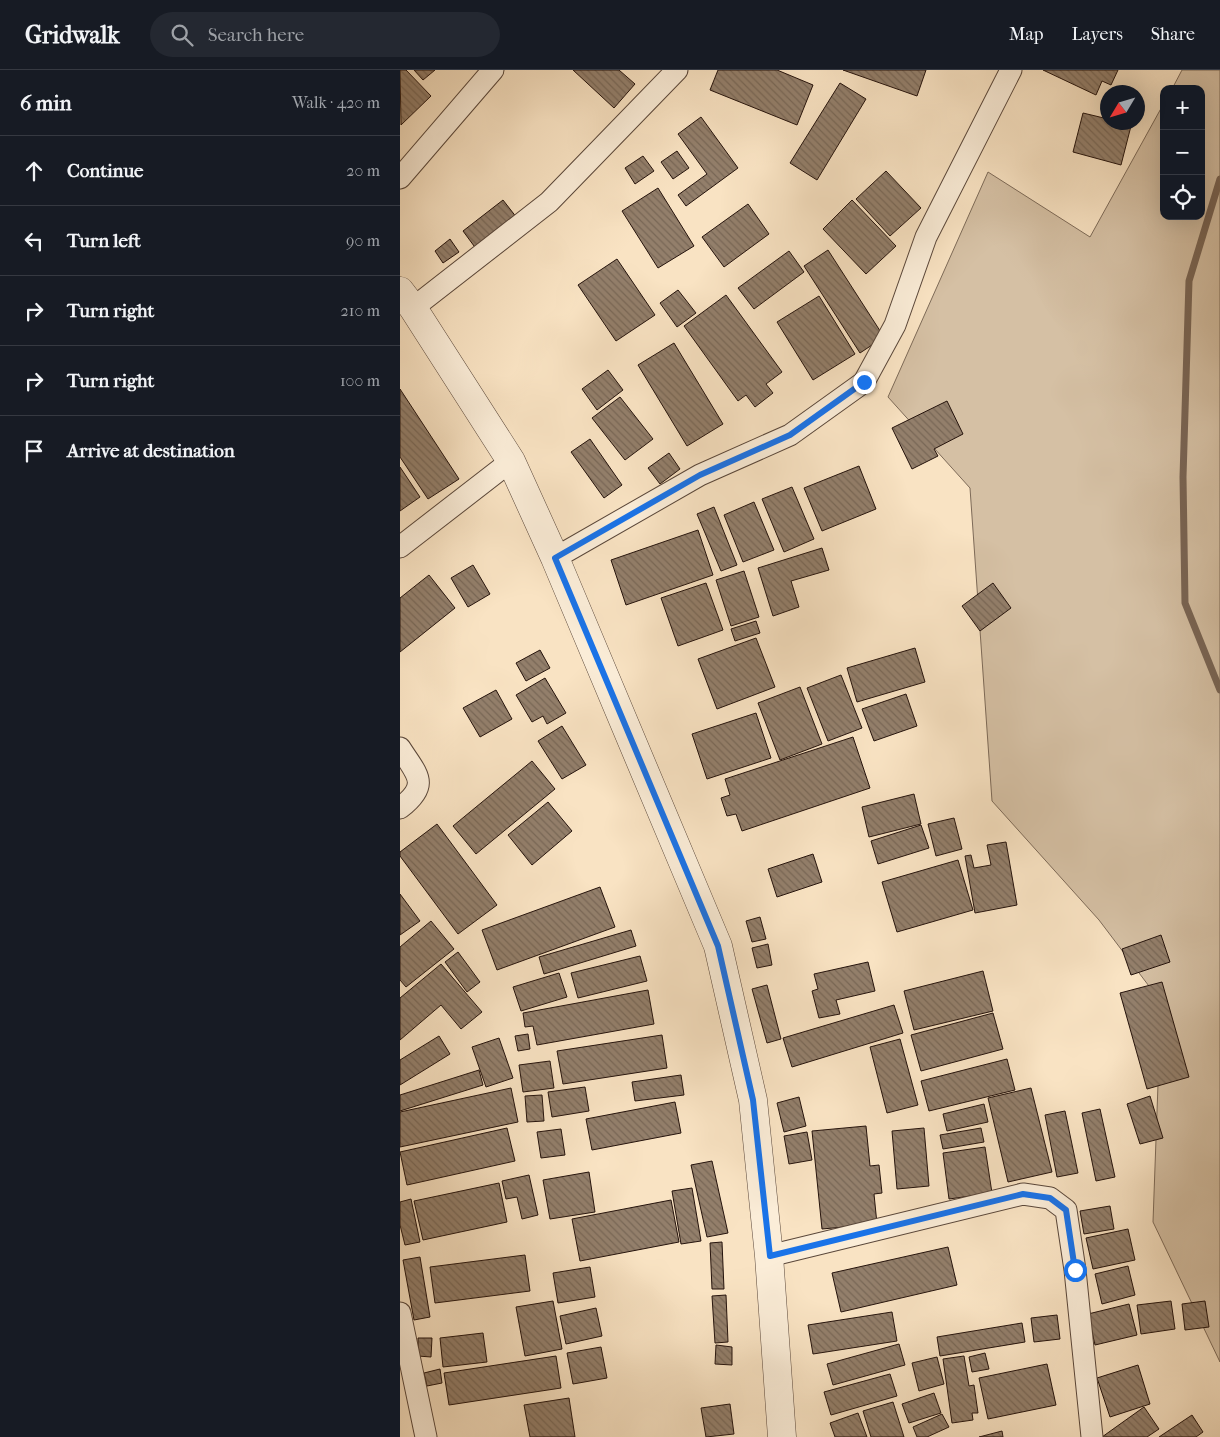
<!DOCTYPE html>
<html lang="en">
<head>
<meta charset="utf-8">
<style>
  body { margin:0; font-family:"IM FELL French Canon",serif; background:#242831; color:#f1f3f6 }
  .controls { position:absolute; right:15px; top:15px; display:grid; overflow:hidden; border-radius:10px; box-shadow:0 5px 20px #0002 }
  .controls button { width:45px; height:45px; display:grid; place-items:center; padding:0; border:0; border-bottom:1px solid #363941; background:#171b24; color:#f1f3f6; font:25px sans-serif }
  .compass { position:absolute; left:700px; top:15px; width:45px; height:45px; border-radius:50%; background:#171b24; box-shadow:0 5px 20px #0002; rotate:232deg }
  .stop { position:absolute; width:15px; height:15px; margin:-11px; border:4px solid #1a73e8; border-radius:50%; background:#fff }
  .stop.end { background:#1a73e8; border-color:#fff; box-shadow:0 1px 5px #0008 }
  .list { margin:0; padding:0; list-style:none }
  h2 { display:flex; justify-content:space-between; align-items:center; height:65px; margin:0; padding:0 20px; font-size:21px }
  h2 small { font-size:16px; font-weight:400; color:#9ea1a6 }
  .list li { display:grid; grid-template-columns:32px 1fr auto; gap:15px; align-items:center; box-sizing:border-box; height:70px; padding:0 20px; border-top:1px solid #363941 }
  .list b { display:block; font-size:19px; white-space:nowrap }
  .list em { font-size:16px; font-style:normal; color:#9ea1a6 }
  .icon { flex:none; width:28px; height:28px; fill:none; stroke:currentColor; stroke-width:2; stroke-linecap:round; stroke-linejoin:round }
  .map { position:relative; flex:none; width:820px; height:1367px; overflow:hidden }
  header { display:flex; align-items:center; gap:30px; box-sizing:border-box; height:70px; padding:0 25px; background:#171b24; border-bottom:1px solid #363941 }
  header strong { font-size:24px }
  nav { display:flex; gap:28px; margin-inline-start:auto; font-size:18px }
  .search { width:350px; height:45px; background:#242831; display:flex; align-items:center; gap:12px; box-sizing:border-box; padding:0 18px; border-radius:28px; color:#9ea1a6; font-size:19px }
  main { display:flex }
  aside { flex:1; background:#171b24 }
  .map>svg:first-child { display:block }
</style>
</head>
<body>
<header>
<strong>Gridwalk</strong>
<div class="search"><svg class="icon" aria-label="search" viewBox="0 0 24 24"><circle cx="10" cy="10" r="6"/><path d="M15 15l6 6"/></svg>Search here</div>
<nav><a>Map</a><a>Layers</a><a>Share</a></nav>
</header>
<main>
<aside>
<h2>6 min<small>Walk · 420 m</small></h2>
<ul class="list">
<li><svg class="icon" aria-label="ahead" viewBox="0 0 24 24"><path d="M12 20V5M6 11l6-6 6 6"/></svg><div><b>Continue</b></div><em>20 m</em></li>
<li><svg class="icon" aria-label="left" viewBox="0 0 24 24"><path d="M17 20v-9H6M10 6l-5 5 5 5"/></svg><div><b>Turn left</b></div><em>90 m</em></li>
<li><svg class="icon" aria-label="right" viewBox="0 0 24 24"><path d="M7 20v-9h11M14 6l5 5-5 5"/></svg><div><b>Turn right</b></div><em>210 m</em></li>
<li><svg class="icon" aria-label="right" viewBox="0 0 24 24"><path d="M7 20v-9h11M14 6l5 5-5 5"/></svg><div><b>Turn right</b></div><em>100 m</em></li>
<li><svg class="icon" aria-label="arrive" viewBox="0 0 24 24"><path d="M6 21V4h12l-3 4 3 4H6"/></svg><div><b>Arrive at destination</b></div></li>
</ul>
</aside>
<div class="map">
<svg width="820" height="1367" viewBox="0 0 820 1367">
  <defs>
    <pattern id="building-back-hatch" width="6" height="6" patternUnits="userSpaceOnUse" patternTransform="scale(1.25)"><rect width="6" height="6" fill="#937f6b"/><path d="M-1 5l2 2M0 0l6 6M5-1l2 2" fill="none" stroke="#786756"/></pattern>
  </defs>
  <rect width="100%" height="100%" fill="#f9e3c3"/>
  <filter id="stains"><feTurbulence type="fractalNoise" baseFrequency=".004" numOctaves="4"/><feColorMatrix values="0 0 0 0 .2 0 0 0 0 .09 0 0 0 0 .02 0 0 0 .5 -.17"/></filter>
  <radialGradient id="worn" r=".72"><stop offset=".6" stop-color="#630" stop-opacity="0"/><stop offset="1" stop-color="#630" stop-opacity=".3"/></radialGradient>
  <path fill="#d5c0a4" stroke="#7d6a58" d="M782,0h38v1292l-67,-140 8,-220 -62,-82 -107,-119 -22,-313 -82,-91 100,-225 102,65 74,-134v113h37v-127h-29z"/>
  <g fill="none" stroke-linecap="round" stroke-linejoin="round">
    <path stroke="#796555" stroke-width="7" d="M820,109l-31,102 -6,196 2,126 35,87"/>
  </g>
  <path fill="url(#building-back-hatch)" stroke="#25130c" d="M0,0h6l25,26 -30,29z
    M14,0h21l-12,10z
    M173,0h46l16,14 -21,24z
    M318,0h59l36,15 -16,40 -87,-35z
    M443,0h83l-9,26z
    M643,0h75l-7,15 -9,-4 -6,14z
    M440,13l26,16 -49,81 -27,-17z
    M683,43l25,6v3h11l12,4 -10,39 -48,-13z
    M301,47l37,51 -52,38 -8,-11 29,-21 -29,-40z
    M277,81l12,17 -16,11 -12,-17z
    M243,86l11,15 -19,13 -10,-16z
    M486,101l35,37 -31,28 -34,-37z
    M258,118l36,58 -36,22 -36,-57z
    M103,130l14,18 -40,32 -14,-19z
    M452,130l44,46 -30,28 -43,-45z
    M348,134l21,30 -45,33 -22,-30z
    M50,169l9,13 -16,11 -8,-12z
    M428,180l56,87 -24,16 -56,-87z
    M389,181l15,21 -50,37 -16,-21z
    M217,189l38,56 -39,26 -38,-56z
    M278,220l18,23 -19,14 -17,-24z
    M326,225l56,77 -16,12 7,9 -18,14 -9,-12 -8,6 -54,-75z
    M419,226l36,58 -42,26 -36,-58z
    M274,273l49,81 -36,22 -49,-81z
    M208,300l15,20 -26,20 -15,-21z
    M0,319l59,90 -31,20 -28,-42z
    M220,327l33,42 -28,21 -33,-42z
    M547,331l16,33 -29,15 4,7 -26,13 -20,-41z
    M190,369l32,46 -18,13 -33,-46z
    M269,383l11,16 -20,15 -12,-16z
    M459,396l17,43 -54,22 -18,-43z
    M0,397l20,30 -20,14z
    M392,417l22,52 -30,13 -22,-53z
    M354,432l20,48 -31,12 -19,-47z
    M314,437l23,58 -16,6 -24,-57z
    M298,460l15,45 -87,30 -15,-45z
    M422,478l7,22 -38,11 8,26 -26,9 -15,-48z
    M73,495l17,29 -22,13 -17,-29z
    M344,501l15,46 -28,9 -15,-46z
    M29,505l26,33 -55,44v-54z
    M306,513l17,47 -45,16 -17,-48z
    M593,513l18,25 -31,23 -18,-25z
    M356,551l4,12 -25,8 -4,-12z
    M356,568l19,49 -58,22 -19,-50z
    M515,578l10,34 -68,20 -10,-34z
    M140,580l10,18 -24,13 -10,-18z
    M441,605l21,53 -34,13 -21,-53z
    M145,608l21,35 -19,11 -4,-8 -11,6 -16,-27z
    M400,617l22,57 -42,16 -22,-57z
    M96,620l16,29 -32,18 -17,-29z
    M506,624l11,32 -43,15 -12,-32z
    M356,643l15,45 -64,21 -15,-45z
    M162,656l24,39 -24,14 -24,-38z
    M453,667l17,51 -128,43 -6,-17 -9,2 -6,-18 9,-3 -5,-16z
    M132,691l23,28 -79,65 -23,-28z
    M514,724l7,30 -52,13 -7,-30z
    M148,732l24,29 -40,34 -24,-30z
    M554,748l8,31 -26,7 -8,-32z
    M37,754l60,81 -39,29 -58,-78v-4z
    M521,755l8,23 -51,16 -7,-23z
    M606,772l11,63 -42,8 -10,-57 6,-1 3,13 17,-3 -4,-20z
    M413,784l9,28 -45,15 -9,-28z
    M558,790l15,50 -76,22 -15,-50z
    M200,817l15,40 -118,43 -15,-40z
    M0,824l20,27 -20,14z
    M360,847l6,22 -14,3 -6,-21z
    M31,851l23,28 -48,38 -6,-7v-33z
    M231,860l5,16 -92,28 -5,-17z
    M761,865l9,27 -39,13 -9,-26z
    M368,874l4,21 -15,3 -5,-20z
    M58,882l22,30 -13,10 -22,-30z
    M240,886l7,25 -69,17 -7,-25z
    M468,892l7,29 -39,9 4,14 -21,4 -7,-27 6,-2 -4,-15z
    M41,894l41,48 -21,17 -20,-24 -41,35v-42z
    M583,901l10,40 -79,19 -10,-39z
    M159,903l8,24 -46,14 -8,-24z
    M762,912l27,95 -42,12 -27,-96z
    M367,915l14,54 -14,4 -15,-54z
    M248,920l6,34 -117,21 -4,-19 -8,1 -2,-14z
    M494,935l9,28 -111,34 -9,-29z
    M593,943l10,36 -82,22 -10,-36z
    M128,964l2,15 -12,2 -3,-15z
    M262,965l5,33 -104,16 -6,-33z
    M39,966l11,18 -50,31v-25z
    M99,968l14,40 -27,9 -14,-40z
    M500,969l18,66 -31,8 -17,-66z
    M607,989l8,31 -86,21 -8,-30z
    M150,991l4,27 -31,4 -4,-27z
    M79,1000l4,15 -83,26v-16z
    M281,1005l3,20 -49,6 -3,-19z
    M185,1017l4,24 -37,6 -4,-25z
    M111,1018l7,34 -118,25v-35z
    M631,1018l21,84 -44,10 -20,-84z
    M142,1025l2,26 -17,1 -2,-26z
    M750,1026l13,42 -23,6 -13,-40z
    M399,1027l7,29 -22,6 -7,-29z
    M275,1032l6,31 -89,17 -6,-31z
    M584,1034l4,18 -41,9 -4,-17z
    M700,1039l15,68 -19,4 -14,-68z
    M665,1041l13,62 -21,4 -12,-62z
    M466,1056l4,40 9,-1 3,28 -8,1 3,30 -55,5 -10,-98z
    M107,1058l8,33 -108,24 -7,-33z
    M524,1058l5,58 -32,3 -5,-58z
    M581,1058l3,14 -41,7 -3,-14z
    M161,1059l4,26 -24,3 -4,-26z
    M407,1062l5,28 -23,4 -5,-28z
    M585,1077l7,46 -43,6 -6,-46z
    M312,1091l16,72 -21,4 -16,-72z
    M189,1102l6,40 -45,7 -7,-39z
    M129,1105l9,40 -16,4 -5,-22 -11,2 -4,-18z
    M99,1113l8,39 -84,18 -9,-39z
    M292,1118l9,53 -20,3 -9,-53z
    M11,1129l9,43 -15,3 -5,-20v-23z
    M271,1130l8,42 -99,19 -8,-42z
    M710,1136l4,23 -30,5 -4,-23z
    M728,1159l7,31 -42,9 -7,-31z
    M322,1172l2,47h-12l-2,-46z
    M548,1177l9,38 -116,27 -9,-39z
    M125,1185l5,36 -95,12 -5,-36z
    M20,1187l10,60 -16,3 -11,-60z
    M728,1196l7,29 -33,9 -7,-30z
    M190,1197l5,30 -37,6 -5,-30z
    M326,1225l2,47 -13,1 -3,-47z
    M153,1231l9,48 -37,7 -9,-49z
    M771,1231l4,28 -34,5 -4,-29z
    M805,1231l4,26 -24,3 -3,-26z
    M729,1234l8,31 -42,10 -7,-31z
    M196,1238l6,28 -36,8 -6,-28z
    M492,1242l5,29 -84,13 -5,-29z
    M657,1245l3,24 -26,3 -3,-24z
    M622,1253l3,19 -85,14 -3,-19z
    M83,1263l4,29 -44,5 -3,-29z
    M18,1268h14l-1,19 -13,-1z
    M499,1274l6,21 -72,20 -6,-21z
    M316,1275l16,2v18l-17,-1z
    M201,1277l6,31 -34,6 -6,-31z
    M585,1283l4,16 -17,3 -3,-15z
    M156,1286l5,32 -112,17 -5,-32z
    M564,1286l5,30 5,-1 4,28h-6l1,7 -21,3 -9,-64z
    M537,1287l7,27 -25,7 -7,-28z
    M647,1294l9,41 -68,14 -9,-41z
    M738,1295l12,39 -40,13 -13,-39z
    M40,1299l2,14 -15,3 -3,-13z
    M490,1304l7,22 -66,19 -7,-23z
    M534,1323l7,20 -32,10 -7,-19z
    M169,1328l6,39h-45l-6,-32z
    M493,1332l11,35h-33l-8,-26z
    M330,1334l4,30 -28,3 -5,-29z
    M744,1337l15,22 -12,8h-45z
    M458,1343l9,24h-32l-5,-14z
    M542,1344l7,13 -22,10h-10l-4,-10z
    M792,1345l11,17 -7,5h-37z
    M602,1361l1,6h-24z"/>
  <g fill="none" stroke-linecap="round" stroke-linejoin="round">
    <defs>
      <path id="minor" d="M0,108l93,-108
        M13,238l136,-106 128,-132
        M0,477l111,-86
        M155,488l145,-83 90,-40 74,-53 31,-57 31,-88 85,-167
        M0,678c17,27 31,36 0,60
        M369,1186l254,-62 27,4 16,12 9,60 17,167
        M0,1243l26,124"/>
      <path id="tertiary" d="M0,221l13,17 98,153 44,97 163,388 35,154 16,156 13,181"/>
    </defs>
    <use href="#minor" stroke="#5a473a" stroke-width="23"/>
    <use href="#tertiary" stroke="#5a473a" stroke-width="29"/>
    <use href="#minor" stroke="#fbedd8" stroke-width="21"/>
    <use href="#tertiary" stroke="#fbedd8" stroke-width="28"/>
  </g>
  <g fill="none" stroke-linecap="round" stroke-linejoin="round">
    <path stroke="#1a73e8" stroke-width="6" d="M464,312l-74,53 -90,40 -145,83 163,388 35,154 17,156 253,-62 27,4 16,12 9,60"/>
  </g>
  <rect width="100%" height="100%" filter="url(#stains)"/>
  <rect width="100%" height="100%" fill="url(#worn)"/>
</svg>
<div class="controls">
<button>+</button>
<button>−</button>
<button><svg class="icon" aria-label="locate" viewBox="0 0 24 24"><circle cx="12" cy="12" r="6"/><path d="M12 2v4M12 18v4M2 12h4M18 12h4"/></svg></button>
</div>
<svg class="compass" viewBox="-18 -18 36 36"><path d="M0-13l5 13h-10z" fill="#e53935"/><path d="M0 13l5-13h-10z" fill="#9ea1a6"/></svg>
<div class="stop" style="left:675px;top:1200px"></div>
<div class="stop end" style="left:464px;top:312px"></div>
</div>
</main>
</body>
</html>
